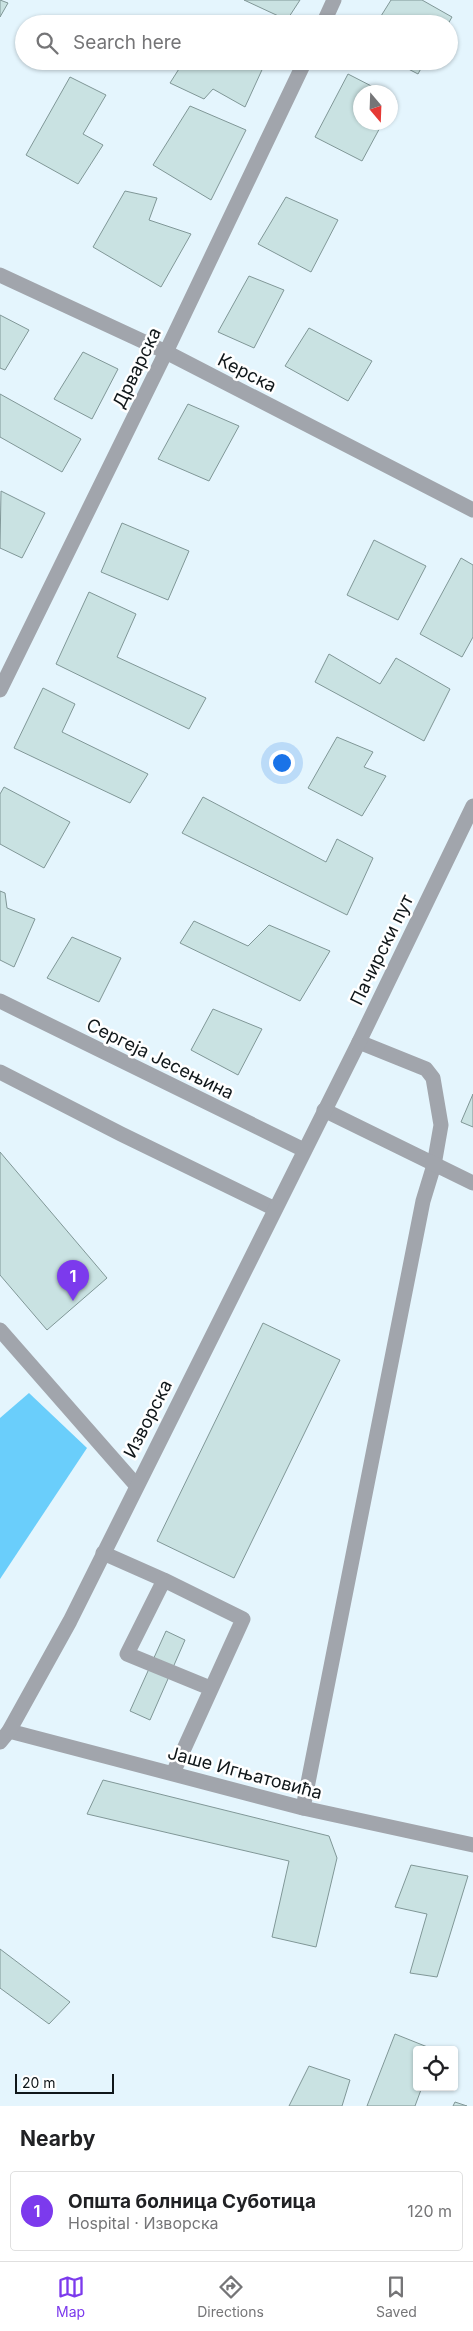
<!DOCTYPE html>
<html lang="en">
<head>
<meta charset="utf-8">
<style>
  body { margin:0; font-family:Inter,sans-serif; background:#f6f6f6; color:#202124 }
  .controls { position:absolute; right:15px; bottom:15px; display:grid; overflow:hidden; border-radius:5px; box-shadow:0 1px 4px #0004 }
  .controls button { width:45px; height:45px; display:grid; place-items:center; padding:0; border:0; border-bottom:1px solid #e0e0e0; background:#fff; color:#202124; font:25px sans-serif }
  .compass { position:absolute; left:353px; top:85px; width:45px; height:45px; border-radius:50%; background:#fff; box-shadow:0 1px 4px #0004; rotate:161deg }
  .scale { position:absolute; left:15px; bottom:12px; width:99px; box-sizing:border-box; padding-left:5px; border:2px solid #0f1619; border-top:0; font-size:14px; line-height:18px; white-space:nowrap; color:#0f1619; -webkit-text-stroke:4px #fff; paint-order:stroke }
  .you { position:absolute; left:281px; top:762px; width:18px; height:18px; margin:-12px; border:4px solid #fff; border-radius:50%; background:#1a73e8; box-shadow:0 0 0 8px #1a73e833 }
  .badge { display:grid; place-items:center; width:32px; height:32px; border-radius:50%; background:#7c3aed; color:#fff; font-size:16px; font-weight:700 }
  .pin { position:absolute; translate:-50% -41px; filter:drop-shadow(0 1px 2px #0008) }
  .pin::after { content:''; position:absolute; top:26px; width:18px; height:15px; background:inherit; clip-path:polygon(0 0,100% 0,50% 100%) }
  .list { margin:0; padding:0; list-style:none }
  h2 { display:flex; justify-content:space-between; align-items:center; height:65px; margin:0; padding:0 20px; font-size:21px }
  h2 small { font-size:16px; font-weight:400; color:#757577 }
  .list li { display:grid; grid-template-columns:32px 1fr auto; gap:15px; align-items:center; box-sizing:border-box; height:80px; margin:0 10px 10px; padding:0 10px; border:1px solid #e0e0e0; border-radius:5px }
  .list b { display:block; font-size:19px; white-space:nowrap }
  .list p { margin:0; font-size:16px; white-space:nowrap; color:#757577 }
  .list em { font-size:16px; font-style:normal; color:#757577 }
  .icon { flex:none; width:28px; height:28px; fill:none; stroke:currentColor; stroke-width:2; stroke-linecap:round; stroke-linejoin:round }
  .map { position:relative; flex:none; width:473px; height:2106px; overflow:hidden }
  .search { position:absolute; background:#fff; box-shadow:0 1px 4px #0004; left:15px; right:15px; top:15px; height:55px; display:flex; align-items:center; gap:12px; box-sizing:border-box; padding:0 18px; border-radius:28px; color:#757577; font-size:19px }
  .sheet { height:155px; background:#fff }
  nav { display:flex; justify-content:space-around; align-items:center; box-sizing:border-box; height:70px; border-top:1px solid #e0e0e0; background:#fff; font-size:14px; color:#757577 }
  nav a { display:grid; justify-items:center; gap:2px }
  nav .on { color:#7c3aed }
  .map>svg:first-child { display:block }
</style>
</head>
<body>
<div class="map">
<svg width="473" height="2106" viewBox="0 0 473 2106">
  <rect width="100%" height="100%" fill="#e4f5fd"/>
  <path fill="#6acefb" d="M29,1393l58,55 -87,131v-161z"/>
  <path fill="#c9e2e2" stroke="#809797" d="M0,0l8,3 -8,14z
    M244,0h56l-13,20z
    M391,0h31l30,17 -4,7h-72z
    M212,18l12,6h-15z
    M184,61h82l-21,46 -32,-18 -9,10 -34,-16z
    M393,61h32l-7,13z
    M348,74l35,18h-23v30h23l-21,39 -47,-24z
    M70,77l36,18 -23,39 20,11 -25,39 -52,-29z
    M390,96l6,3 -6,10z
    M190,106l56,24 -35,70 -58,-35z
    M125,191l32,7 -8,22 42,14 -30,53 -68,-40z
    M286,197l52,23 -27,52 -53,-28z
    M249,276l35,14 -30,58 -36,-16z
    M0,315l29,15 -24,40 -5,-2z
    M309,328l63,33 -24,40 -63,-35z
    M83,352l35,17 -26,50 -38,-20z
    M0,394l81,45 -19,33 -62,-35z
    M188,404l51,22 -30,55 -51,-22z
    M1,491l44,22 -23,45 -22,-10z
    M122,523l67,28 -21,49 -67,-28z
    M374,540l52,26 -28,54 -51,-25z
    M461,558l12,7v72l-11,20 -42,-23z
    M89,592l47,22 -19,43 89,41 -17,31 -133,-65z
    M329,654l51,30 16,-26 54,31 -26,52 -109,-59z
    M43,688l32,16 -13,28 86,42 -18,29 -116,-55z
    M337,737l36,15 -9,15 22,9 -24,40 -54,-28z
    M4,787l66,35 -26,46 -44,-24v-50z
    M203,797l123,65 11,-23 36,19 -26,57 -165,-82z
    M0,891l5,2 2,15 28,11 -21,48 -14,-7z
    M194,921l54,25 21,-21 61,26 -30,50 -120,-58z
    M72,937l49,21 -22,44 -52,-24z
    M213,1009l49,20 -24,46 -47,-25z
    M473,1094v33l-12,-5z
    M0,1152l107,126 -60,52 -47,-55z
    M263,1323l77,37 -106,218 -77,-37z
    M166,1631l19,9 -35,80 -20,-9z
    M103,1780l226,56 8,22 -21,89 -44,-10 17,-76 -202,-47z
    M411,1865l57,11 -31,101 -27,-4 17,-59 -32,-7z
    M0,1949l70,53 -21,22 -49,-36z
    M395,2034l40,16h-18v37h5l-7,19h-48z
    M309,2066l41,14 -8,26h-53z
    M455,2102l12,4h-14z"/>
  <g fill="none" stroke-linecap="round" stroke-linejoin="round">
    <path stroke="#a1a5ac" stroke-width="15" d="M0,1072l121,62 154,75
      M0,1330l136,155
      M103,1553l61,27 79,39 -70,154
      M164,1580l-37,74 83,34
      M303,1808l120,-607 11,-36 7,-40 -8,-47 -7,-9 -67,-27"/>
    <path stroke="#a1a5ac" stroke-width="15" d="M323,24l11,-24
      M0,275l166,77 307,158
      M0,690l166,-338 139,-291
      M0,1001l304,149
      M324,1110l149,73
      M9,1731l294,77 170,37"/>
    <path stroke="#a1a5ac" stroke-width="15" d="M0,1742l9,-11 61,-110 289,-579 114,-236"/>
  </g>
  <g text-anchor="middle" stroke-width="5" stroke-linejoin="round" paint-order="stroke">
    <g font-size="18" fill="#0f1619" stroke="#fff">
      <text transform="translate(137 368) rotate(-64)" y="6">Дрварска</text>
      <text transform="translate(247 373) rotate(27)" y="6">Керска</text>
      <text transform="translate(382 950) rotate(-64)" y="6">Пачирски пут</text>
      <text transform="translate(160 1059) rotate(26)" y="6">Сергеја Јесењина</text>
      <text transform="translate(148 1419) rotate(-63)" y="6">Изворска</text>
      <text transform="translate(245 1773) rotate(15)" y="6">Јаше Игњатовића</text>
    </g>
  </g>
</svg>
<div class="controls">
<button><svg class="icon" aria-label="locate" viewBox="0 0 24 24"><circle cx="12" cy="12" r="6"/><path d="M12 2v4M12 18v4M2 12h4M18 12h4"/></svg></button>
</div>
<svg class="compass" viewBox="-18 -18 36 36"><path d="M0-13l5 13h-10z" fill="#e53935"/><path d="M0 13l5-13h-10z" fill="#757577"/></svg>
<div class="scale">20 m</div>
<div class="you"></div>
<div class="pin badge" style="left:73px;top:1301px">1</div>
<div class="search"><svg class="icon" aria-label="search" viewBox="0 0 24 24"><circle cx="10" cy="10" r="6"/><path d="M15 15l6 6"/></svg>Search here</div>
</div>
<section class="sheet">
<h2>Nearby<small></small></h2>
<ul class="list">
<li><span class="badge">1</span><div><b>Општа болница Суботица</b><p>Hospital · Изворска</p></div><em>120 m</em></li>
</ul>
</section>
<nav>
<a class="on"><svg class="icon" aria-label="map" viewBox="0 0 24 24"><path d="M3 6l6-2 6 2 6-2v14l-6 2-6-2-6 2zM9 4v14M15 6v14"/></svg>Map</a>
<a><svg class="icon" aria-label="directions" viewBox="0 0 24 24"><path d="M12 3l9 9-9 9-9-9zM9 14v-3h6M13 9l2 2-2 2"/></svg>Directions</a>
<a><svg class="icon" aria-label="saved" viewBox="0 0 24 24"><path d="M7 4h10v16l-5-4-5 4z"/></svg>Saved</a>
</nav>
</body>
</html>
